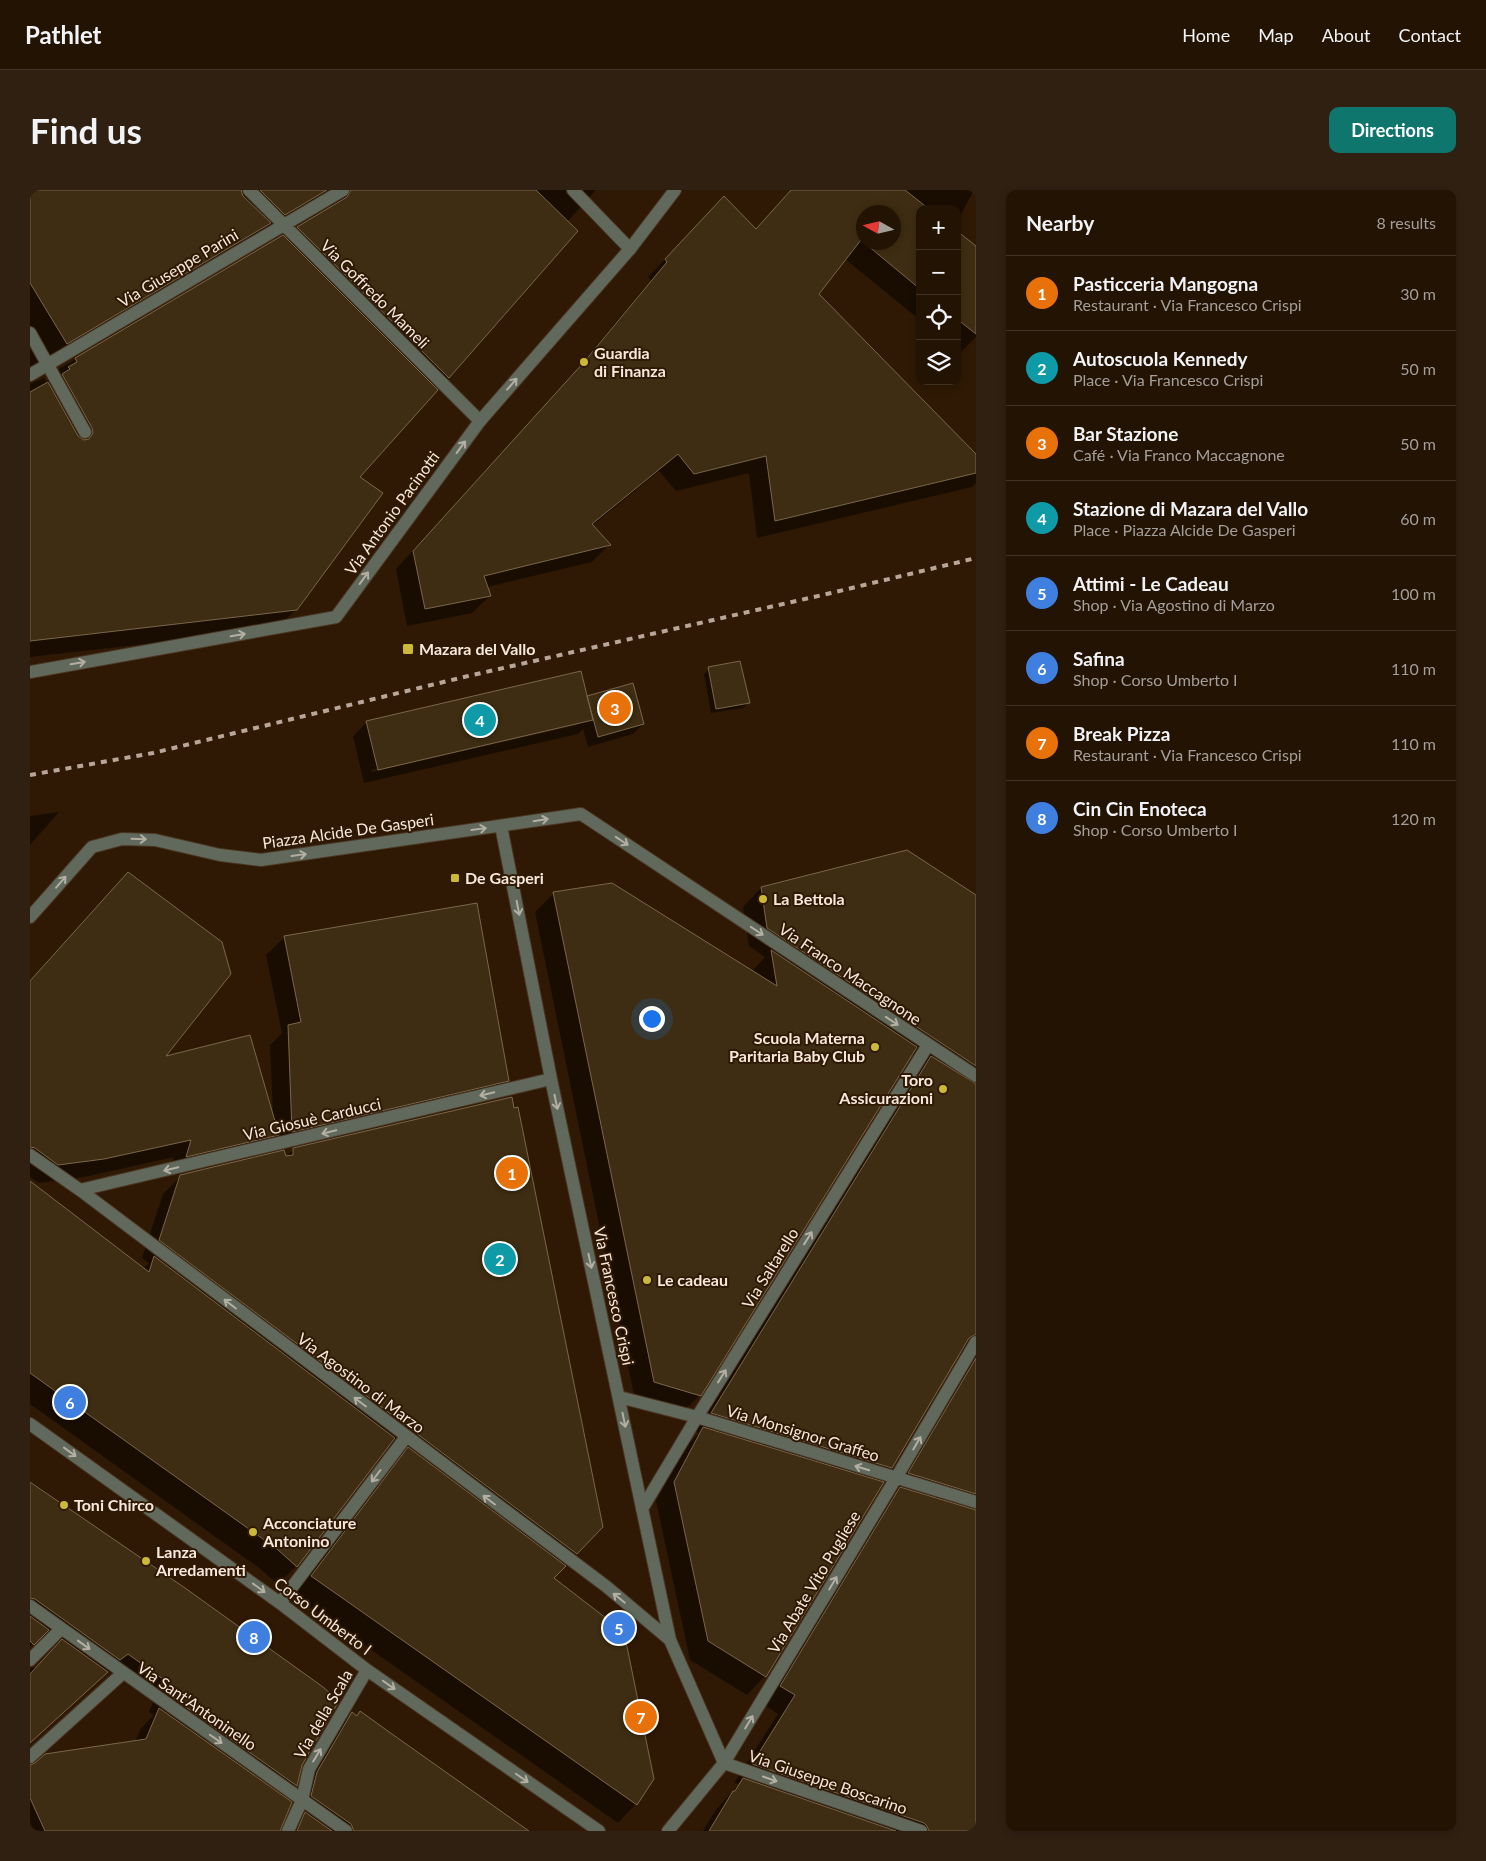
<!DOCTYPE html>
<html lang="en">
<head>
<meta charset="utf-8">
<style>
  body { margin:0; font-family:Lato,sans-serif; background:#2f2012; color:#f1f3f6 }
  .controls { position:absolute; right:15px; top:15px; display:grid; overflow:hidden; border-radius:10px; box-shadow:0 2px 8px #0003 }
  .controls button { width:45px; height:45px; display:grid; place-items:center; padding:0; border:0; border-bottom:1px solid #403225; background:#231303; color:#f1f3f6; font:25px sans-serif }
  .compass { position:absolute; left:826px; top:15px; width:45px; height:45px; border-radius:50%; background:#231303; box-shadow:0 2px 8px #0003; rotate:278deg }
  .you { position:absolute; left:621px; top:828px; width:18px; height:18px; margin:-12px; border:4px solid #fff; border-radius:50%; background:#1a73e8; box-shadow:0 0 0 8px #1a73e833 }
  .badge { display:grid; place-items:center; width:32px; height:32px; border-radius:50%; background:#0f766e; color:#fff; font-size:16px; font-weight:700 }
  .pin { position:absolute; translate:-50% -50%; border:2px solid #fff; box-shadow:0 1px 5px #0006 }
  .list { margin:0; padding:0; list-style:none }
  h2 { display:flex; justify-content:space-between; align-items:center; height:65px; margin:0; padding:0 20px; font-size:21px }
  h2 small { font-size:16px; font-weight:400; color:#a39e9a }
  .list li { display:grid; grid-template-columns:32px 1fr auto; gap:15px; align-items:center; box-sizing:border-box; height:75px; padding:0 20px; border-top:1px solid #403225 }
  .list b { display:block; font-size:19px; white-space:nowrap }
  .list p { margin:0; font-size:16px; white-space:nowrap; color:#a39e9a }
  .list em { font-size:16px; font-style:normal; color:#a39e9a }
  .icon { flex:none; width:28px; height:28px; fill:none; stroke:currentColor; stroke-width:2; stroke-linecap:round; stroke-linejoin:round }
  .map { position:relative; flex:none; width:946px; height:1641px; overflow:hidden; border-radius:10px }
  header { display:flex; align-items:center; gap:30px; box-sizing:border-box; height:70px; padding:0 25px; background:#231303; border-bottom:1px solid #403225 }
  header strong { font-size:24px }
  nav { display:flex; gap:28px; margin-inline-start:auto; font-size:18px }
  .intro { display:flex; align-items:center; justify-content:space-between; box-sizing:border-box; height:120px; padding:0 30px }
  h1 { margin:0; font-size:35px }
  .button { padding:12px 22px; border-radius:10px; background:#0f766e; color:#fff; font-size:18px; font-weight:700 }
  main { display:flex; gap:30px; padding:0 30px }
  aside { flex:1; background:#231303; border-radius:10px; box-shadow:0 2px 8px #0003 }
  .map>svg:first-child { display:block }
</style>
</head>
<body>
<header>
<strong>Pathlet</strong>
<nav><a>Home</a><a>Map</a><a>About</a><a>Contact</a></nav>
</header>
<div class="intro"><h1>Find us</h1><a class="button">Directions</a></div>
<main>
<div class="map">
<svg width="946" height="1641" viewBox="0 0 946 1641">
  <rect width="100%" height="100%" fill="#2f1904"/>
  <path fill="#0007" fill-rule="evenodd" d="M0,0h566l-29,32 9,9 -218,247 23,15 -86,117 -18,19 -247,28v-273l14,-6 2,4 13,-13 223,-132 4,3 12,-12 34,-21v-2l-8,-5 -58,32 -3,-3 -12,12 -219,130 -2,-4z
    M761,0h183l-17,32v-13h-37v111l-75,-61 -27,35 158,162v27l-4,4 -215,51 -8,-65 -73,18 -17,-20 -67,55 17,19 -17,17 -105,25 3,9 -18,17 -65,13 -11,-57 171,-188 84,-101 -3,-3 76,-79 31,32zM834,22h30v30h-30z
    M927,43l19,15v89l-16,16 -3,-2z
    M679,479l39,34 -5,5 -32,5 -7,-39z
    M556,507l57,27 -10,10 -45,13 -5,-18 -5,5 -214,49 -11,-47 14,-14zM547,532v3l-205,47 -1,-2z
    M29,622l-29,33v-29z
    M98,683l35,185 110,56 -3,-69 12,-12 -16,-78 19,-18 222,143 -18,19 -321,75 6,-17 -90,20 -45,6 -9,-6v-196z
    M581,694l143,89 -1,-3 12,-13 -16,-11 -6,-39 18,-19 215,8v935h-273l12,-20 24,-27 -5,-1 44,-69 -15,-10 119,-197 14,-14 -5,-2 74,-134 -6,-4 -68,114 -14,15 -112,194 -18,19 -57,-35 -34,-159 29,-54 14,-14 -6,-2 220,-355 12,-13 -14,-9 -211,341 -19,19 -46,-14 -100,-488 18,-18z
    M264,959l308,378 -50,52 101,200 -17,25 -18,19 -325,-228 97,-127 13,-14 -14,-10 -93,122 -18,18 -19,-16 -229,-164v-222l113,87 6,-6 -7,-5 21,-64 18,-18 104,-18z
    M0,1291l223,157 48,126 -5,21 -13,13 -4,33h-249v-65l105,-24 6,-14 13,-13 -5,-3 4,-10 -44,-31 -79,72v-74l6,-2 21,-21 -16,-11 -11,12z
    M330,1522l167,119h-239l5,-16 41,-83 18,-18 4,3z"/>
  <path fill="#3e2d12" stroke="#7a674b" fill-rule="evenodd" d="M0,0h211l2,6 28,27 -204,121 -37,-61z
    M230,0h67l-42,25z
    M321,0h185l42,41 -129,147 -152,-151 50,-30z
    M761,0h114l24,19h-9v80l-59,-49 -42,54 157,160v19l-201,48 -9,-65 -72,18 -16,-20 -86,70 19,21 -127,31 7,20 -66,13 -12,-58 171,-189 83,-100 -2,-3 59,-63 32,33zM834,22h30v30h-30z
    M927,41l19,15v88l-19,-15z
    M253,45l155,155 -78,87 23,16 -86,117 -267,31v-249l18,-10 30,54 6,4 5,-1 4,-6 -1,-5 -30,-54 8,-5 -2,-2 9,-5 -2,-4z
    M710,471l10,42 -34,6 -8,-42z
    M551,481l12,49 -215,50 -12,-49z
    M603,493l11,41 -46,13 -11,-41z
    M877,660l69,45v171l-209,-138 -6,-41z
    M98,682l94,70 9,32 -65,82 84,-21 29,100 -93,22 5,-17 -87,19 -46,6 -23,-17 -5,-1v-166z
    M582,693l165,103 -6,-36 146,97 -216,349 -47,-14 -101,-490z
    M447,713l32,178 -217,51 -4,-107 13,-3 -17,-86z
    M901,866l45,28v250l-7,4 -77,130 -181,-55z
    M482,907l2,11 4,-1 85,420 -26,27 -418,-314 21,-65 104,-25 2,6 7,-1v-7z
    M0,991l119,91 5,-16 241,182 -98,129 -20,-18 -247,-176z
    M946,1168v136l-68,-21z
    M673,1237l181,55 -118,195 -58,-36 -34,-159z
    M378,1257l158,119 -12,12 70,54 30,147 -17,26 -326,-229z
    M0,1292l155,106 138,99 16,14 -37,64 -5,21 -131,-93 4,-9 -42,-30 -8,6 -85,-61 -5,-1z
    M870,1297l76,23v321h-47l-2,-5 -3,-3 -172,-59 43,-69 -15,-9z
    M0,1426l19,14 -15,15 -4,-4z
    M32,1449l46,33 -78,71v-69z
    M129,1518l133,94 -12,29h-235l-15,-33v-33l5,-2 10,-9 101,-15z
    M330,1521l32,23 137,97h-175l-3,-7 -40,-28 6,-24 35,-60 5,4z
    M713,1588l153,53h-187l24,-40h2z
    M275,1622l27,19h-35z"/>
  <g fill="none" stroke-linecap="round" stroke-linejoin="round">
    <defs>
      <path id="pedestrian" d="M0,1234l250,179 87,67 232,161
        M250,1413l126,-166
        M272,1610l7,-31 58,-99
        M638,1641l56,-68"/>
      <path id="minor" d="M219,0l231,231
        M543,0l57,59
        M0,143l55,99
        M0,185l313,-185
        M471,636l50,253 119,561 54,123
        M0,965l50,35 527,397 63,53
        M50,1000l471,-111
        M589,1207l78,20 279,85
        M612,1319l55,-92 231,-372
        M0,1416l316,225
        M0,1470l31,-31
        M0,1567l93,-84
        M694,1573l172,-285 80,-136
        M694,1573l197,68
        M258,1641l14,-31"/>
      <path id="tertiary" d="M0,482l306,-55 144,-196 150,-172 45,-59
        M0,727l62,-70 30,-8 33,1 65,15 41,5 320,-46 395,262"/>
    </defs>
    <use href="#pedestrian" stroke="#4b3622" stroke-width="14"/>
    <use href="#minor" stroke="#4b3622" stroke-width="14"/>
    <use href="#tertiary" stroke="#4b3622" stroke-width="14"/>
    <use href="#pedestrian" stroke="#60695c" stroke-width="12"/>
    <use href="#minor" stroke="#60695c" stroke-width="12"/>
    <use href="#tertiary" stroke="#60695c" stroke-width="12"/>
    <path stroke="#b8a798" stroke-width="4" stroke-dasharray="6 6" stroke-linecap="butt" d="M0,585l123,-22 311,-76 367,-84 145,-35"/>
  </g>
  <defs><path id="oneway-shaft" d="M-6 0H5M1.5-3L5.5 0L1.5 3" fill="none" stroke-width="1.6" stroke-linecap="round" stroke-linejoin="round" transform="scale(1.25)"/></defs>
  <g stroke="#b3afa2">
    <use href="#oneway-shaft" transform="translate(482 194) rotate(-49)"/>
    <use href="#oneway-shaft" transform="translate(431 257) rotate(-54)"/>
    <use href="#oneway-shaft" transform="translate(334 388) rotate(-54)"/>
    <use href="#oneway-shaft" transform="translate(208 445) rotate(-10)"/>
    <use href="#oneway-shaft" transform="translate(48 473) rotate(-10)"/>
    <use href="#oneway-shaft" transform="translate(511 630) rotate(-9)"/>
    <use href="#oneway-shaft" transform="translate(449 639) rotate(-8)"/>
    <use href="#oneway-shaft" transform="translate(109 649) rotate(2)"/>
    <use href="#oneway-shaft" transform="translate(592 651) rotate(34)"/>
    <use href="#oneway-shaft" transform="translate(269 665) rotate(-8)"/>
    <use href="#oneway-shaft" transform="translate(31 692) rotate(-49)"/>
    <use href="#oneway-shaft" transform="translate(488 718) rotate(79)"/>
    <use href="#oneway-shaft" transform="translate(727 741) rotate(34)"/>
    <use href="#oneway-shaft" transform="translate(862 831) rotate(34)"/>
    <use href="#oneway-shaft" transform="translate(457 904) rotate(167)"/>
    <use href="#oneway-shaft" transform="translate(526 912) rotate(78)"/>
    <use href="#oneway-shaft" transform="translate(299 942) rotate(167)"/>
    <use href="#oneway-shaft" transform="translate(141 979) rotate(167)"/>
    <use href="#oneway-shaft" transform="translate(778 1048) rotate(-58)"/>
    <use href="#oneway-shaft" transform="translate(560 1071) rotate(78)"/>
    <use href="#oneway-shaft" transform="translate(200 1114) rotate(-143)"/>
    <use href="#oneway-shaft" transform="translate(692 1186) rotate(-58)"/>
    <use href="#oneway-shaft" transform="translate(330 1212) rotate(-143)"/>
    <use href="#oneway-shaft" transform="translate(594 1230) rotate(78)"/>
    <use href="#oneway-shaft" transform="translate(887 1253) rotate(-60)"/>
    <use href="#oneway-shaft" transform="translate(40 1262) rotate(36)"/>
    <use href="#oneway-shaft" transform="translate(832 1278) rotate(-163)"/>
    <use href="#oneway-shaft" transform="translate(346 1286) rotate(127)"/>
    <use href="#oneway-shaft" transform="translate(459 1310) rotate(-143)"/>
    <use href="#oneway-shaft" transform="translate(803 1393) rotate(-59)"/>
    <use href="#oneway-shaft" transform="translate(229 1398) rotate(36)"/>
    <use href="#oneway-shaft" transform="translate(589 1408) rotate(-141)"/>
    <use href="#oneway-shaft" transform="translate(54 1455) rotate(36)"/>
    <use href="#oneway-shaft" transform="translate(359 1495) rotate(35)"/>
    <use href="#oneway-shaft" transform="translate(719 1532) rotate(-59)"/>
    <use href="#oneway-shaft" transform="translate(186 1549) rotate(35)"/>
    <use href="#oneway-shaft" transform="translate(287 1565) rotate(-59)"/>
    <use href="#oneway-shaft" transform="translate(492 1588) rotate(35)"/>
    <use href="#oneway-shaft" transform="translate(740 1589) rotate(19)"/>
  </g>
  <g fill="#ccb938" stroke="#2f1904" stroke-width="2">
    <circle cx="554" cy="172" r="5"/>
    <rect x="372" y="453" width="12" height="12" rx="2.5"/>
    <rect x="420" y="683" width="10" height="10" rx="2.5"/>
    <circle cx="733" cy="709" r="5"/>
    <circle cx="845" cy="857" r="5"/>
    <circle cx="913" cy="899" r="5"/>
    <circle cx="617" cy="1090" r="5"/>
    <circle cx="34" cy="1315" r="5"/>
    <circle cx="223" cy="1342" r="5"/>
    <circle cx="116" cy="1371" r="5"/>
  </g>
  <g text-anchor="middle" stroke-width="4" stroke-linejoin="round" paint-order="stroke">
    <g font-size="16" fill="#f7e8db" stroke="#2f1904">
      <text transform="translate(148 78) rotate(-31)" y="6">Via Giuseppe Parini</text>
      <text transform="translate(345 104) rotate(45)" y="6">Via Goffredo Mameli</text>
      <text transform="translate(362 323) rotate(-54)" y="6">Via Antonio Pacinotti</text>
      <text transform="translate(318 641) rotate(-8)" y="6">Piazza Alcide De Gasperi</text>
      <text transform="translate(820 784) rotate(34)" y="6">Via Franco Maccagnone</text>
      <text transform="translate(282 929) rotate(-13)" y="6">Via Giosuè Carducci</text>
      <text transform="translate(740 1078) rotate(-58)" y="6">Via Saltarello</text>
      <text transform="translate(584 1106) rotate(78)" y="6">Via Francesco Crispi</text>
      <text transform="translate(331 1193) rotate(37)" y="6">Via Agostino di Marzo</text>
      <text transform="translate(773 1243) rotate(17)" y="6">Via Monsignor Graffeo</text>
      <text transform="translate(784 1392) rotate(-59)" y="6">Via Abate Vito Pugliese</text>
      <text transform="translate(293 1426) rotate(37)" y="6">Corso Umberto I</text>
      <text transform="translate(167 1516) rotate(35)" y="6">Via Sant'Antoninello</text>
      <text transform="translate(293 1524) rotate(-60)" y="6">Via della Scala</text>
      <text transform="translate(798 1592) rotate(19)" y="6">Via Giuseppe Boscarino</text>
    </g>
    <g font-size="16" font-weight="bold" fill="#f7e8db" stroke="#2f1904" text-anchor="start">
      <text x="564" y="169">Guardia<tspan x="564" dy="18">di Finanza</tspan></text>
      <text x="389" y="465">Mazara del Vallo</text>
      <text x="435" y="694">De Gasperi</text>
      <text x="743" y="715">La Bettola</text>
      <text x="835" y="854" text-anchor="end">Scuola Materna<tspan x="835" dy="18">Paritaria Baby Club</tspan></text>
      <text x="903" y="896" text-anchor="end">Toro<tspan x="903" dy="18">Assicurazioni</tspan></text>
      <text x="627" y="1096">Le cadeau</text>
      <text x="44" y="1321">Toni Chirco</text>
      <text x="233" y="1339">Acconciature<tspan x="233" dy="18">Antonino</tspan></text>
      <text x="126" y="1368">Lanza<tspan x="126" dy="18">Arredamenti</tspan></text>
    </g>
  </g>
</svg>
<div class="controls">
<button>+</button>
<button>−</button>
<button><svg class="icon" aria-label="locate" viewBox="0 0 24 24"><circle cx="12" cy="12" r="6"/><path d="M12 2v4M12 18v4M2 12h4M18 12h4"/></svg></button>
<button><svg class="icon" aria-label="layers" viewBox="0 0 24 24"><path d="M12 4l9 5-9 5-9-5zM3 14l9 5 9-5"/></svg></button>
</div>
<svg class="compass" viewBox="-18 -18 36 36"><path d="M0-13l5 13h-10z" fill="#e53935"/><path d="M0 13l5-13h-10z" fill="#a39e9a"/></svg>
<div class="you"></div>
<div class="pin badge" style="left:482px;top:983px;background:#e8710a">1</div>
<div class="pin badge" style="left:470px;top:1069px;background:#0f9aa8">2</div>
<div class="pin badge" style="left:585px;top:518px;background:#e8710a">3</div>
<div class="pin badge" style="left:450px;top:530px;background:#0f9aa8">4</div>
<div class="pin badge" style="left:589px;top:1438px;background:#3f7fe0">5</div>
<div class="pin badge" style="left:40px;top:1212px;background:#3f7fe0">6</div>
<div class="pin badge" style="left:611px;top:1527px;background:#e8710a">7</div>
<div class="pin badge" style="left:224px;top:1447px;background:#3f7fe0">8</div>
</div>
<aside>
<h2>Nearby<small>8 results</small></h2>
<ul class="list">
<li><span class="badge" style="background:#e8710a">1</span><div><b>Pasticceria Mangogna</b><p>Restaurant · Via Francesco Crispi</p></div><em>30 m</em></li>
<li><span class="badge" style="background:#0f9aa8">2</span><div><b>Autoscuola Kennedy</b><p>Place · Via Francesco Crispi</p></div><em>50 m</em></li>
<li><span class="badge" style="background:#e8710a">3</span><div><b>Bar Stazione</b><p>Café · Via Franco Maccagnone</p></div><em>50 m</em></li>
<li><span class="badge" style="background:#0f9aa8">4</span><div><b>Stazione di Mazara del Vallo</b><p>Place · Piazza Alcide De Gasperi</p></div><em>60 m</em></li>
<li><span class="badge" style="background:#3f7fe0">5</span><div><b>Attimi - Le Cadeau</b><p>Shop · Via Agostino di Marzo</p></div><em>100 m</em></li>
<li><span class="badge" style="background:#3f7fe0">6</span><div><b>Safina</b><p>Shop · Corso Umberto I</p></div><em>110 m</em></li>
<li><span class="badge" style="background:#e8710a">7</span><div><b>Break Pizza</b><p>Restaurant · Via Francesco Crispi</p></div><em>110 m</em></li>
<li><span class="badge" style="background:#3f7fe0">8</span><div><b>Cin Cin Enoteca</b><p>Shop · Corso Umberto I</p></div><em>120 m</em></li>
</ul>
</aside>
</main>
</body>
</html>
